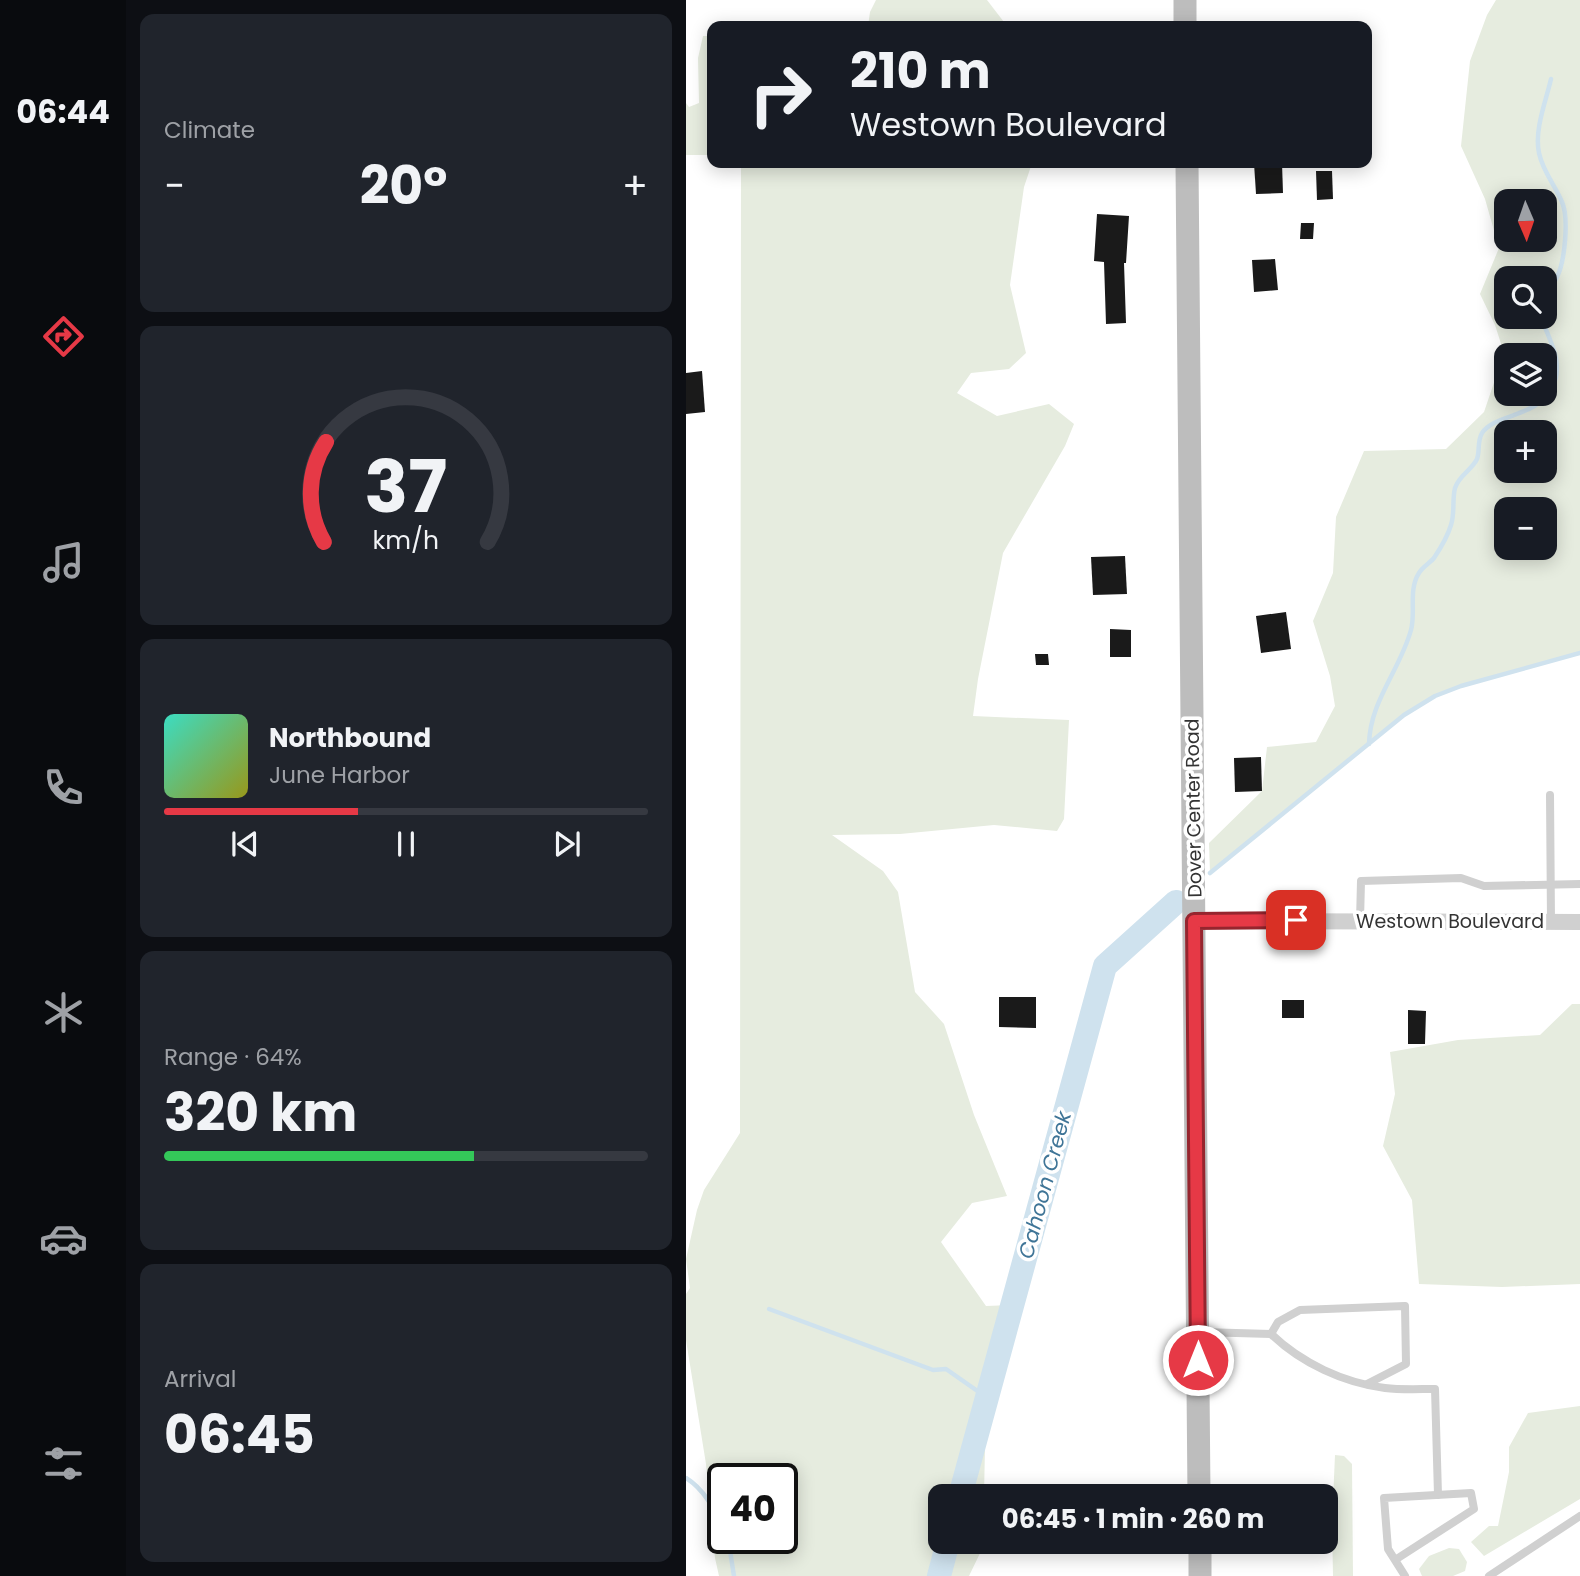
<!DOCTYPE html>
<meta charset="utf-8">
<style>
:root{--surface:#171b24;--page:#20242c;--text:#f1f3f6;--muted:#9ea1a6;--line:#363941;--accent:#e63946}
body{margin:0;font-family:Poppins,sans-serif;background:var(--page);color:var(--text);height:100vh;display:flex;flex-direction:column;font-size:26px;white-space:nowrap}
*{box-sizing:border-box;margin:0}
p{font-size:23px;color:var(--muted)}
.icon{flex:none;width:38px;height:38px;fill:none;stroke:currentColor;stroke-width:2;stroke-linecap:round;stroke-linejoin:round}
.map{position:relative;flex:1;overflow:hidden}
.panel{display:flex;flex-direction:column;gap:14px;padding:14px;background:#0d0f14;width:560px}
.panel>*{flex:none}
.banner{position:absolute;left:21px;top:21px;width:665px;height:147px;border-radius:14px;box-shadow:0 4px 18px #0003;background:#171b24;color:var(--text);overflow:hidden}
.needle{width:46px;rotate:178deg}
.buttons{position:absolute;left:808px;top:189px;display:grid;gap:14px}
.buttons a{display:grid;place-items:center;width:63px;height:63px;border-radius:14px;background:var(--surface);box-shadow:0 4px 18px #0003;font-size:35px}
.speed{position:absolute;left:21px;top:1463px;display:flex;gap:14px;font-size:35px;font-weight:700;text-align:center}
.speed>*{display:grid;place-content:center;width:91px;height:91px;border-radius:50%;background:var(--surface);box-shadow:0 4px 18px #0003;line-height:1}
.speed .limit{border:4px solid #111;border-radius:10px;background:#fff;color:#111}
.pin{position:absolute;display:grid;place-items:center;width:60px;height:60px;color:#fff;margin:-30px;border-radius:14px;box-shadow:0 4px 10px #0006}
.me{position:absolute;width:77px;margin:-38px;rotate:0deg;stroke-linejoin:round;filter:drop-shadow(0 0 5px #0008)}
.turn{display:flex;align-items:center;gap:24px;height:147px;padding:0 28px;font-size:32px}
.turn .icon{width:91px;height:91px;stroke-width:2.5}
.turn b{display:block;font-size:49px;line-height:60px}
.big{font-size:52px;font-weight:700;line-height:1.1}
.panel .widget{flex:1;display:flex;flex-direction:column;justify-content:center;gap:10px;min-width:0;padding:0 24px;border-radius:14px;background:var(--page)}
.panel .dial{align-items:center;gap:0}
.dial svg{height:182px;overflow:visible;fill:none;stroke:var(--line);stroke-width:7;stroke-linecap:round;text-anchor:middle}
.dial text{fill:var(--text);stroke:none}
.song{display:flex;align-items:center;gap:21px}
.cover{width:84px;height:84px;border-radius:10px;background:linear-gradient(135deg,hsl(170 70% 55%),hsl(60 70% 35%))}
.played{height:7px;border-radius:4px;background:linear-gradient(90deg,var(--accent) 40%,var(--line) 40%)}
.keys{display:flex;justify-content:space-around;direction:ltr}
.heat{display:flex;justify-content:space-between;align-items:center;font-size:38px;direction:ltr}
.charge{height:10px;border-radius:5px;background:linear-gradient(90deg,#34c759 64%,var(--line) 0)}
.trip{position:absolute;left:242px;top:1484px;width:410px;height:70px;border-radius:14px;background:var(--surface);box-shadow:0 4px 18px #0003;font-weight:700;line-height:70px;text-align:center}
main{display:flex;flex:1;min-height:0}
.menu{display:flex;flex-direction:column;width:126px;justify-content:space-around;align-items:center;background:#090b0e;color:var(--muted)}
.menu .icon{width:49px;height:49px}
.menu .on{color:var(--accent)}
.menu b{font-size:32px;color:var(--text)}
.map>svg:first-child{display:block}
</style>
<main>
<nav class="menu">
<b>06:44</b>
<svg class="icon on" aria-label="directions" viewBox="0 0 24 24"><path d="M12 3l9 9-9 9-9-9zM9 14v-3h6M13 9l2 2-2 2"/></svg>
<svg class="icon" aria-label="music" viewBox="0 0 24 24"><path d="M9 18V5l10-2v13"/><circle cx="6" cy="18" r="3"/><circle cx="16" cy="16" r="3"/></svg>
<svg class="icon" aria-label="phone" viewBox="0 0 24 24"><path d="M5 4h4l2 5-3 2q2 4 5 5l2-3 5 2v4C11 20 4 13 5 4z"/></svg>
<svg class="icon" aria-label="climate" viewBox="0 0 24 24"><path d="M12 3v18M4 7l16 10M4 17L20 7"/></svg>
<svg class="icon" aria-label="car" viewBox="0 0 24 24"><path d="M5 17H2v-5l4-1 3-4h7l3 4 3 1v5h-3M9 17h6M6 11h13"/><circle cx="7" cy="17" r="2"/><circle cx="17" cy="17" r="2"/></svg>
<svg class="icon" aria-label="filters" viewBox="0 0 24 24"><path d="M4 7h16M4 17h16"/><circle cx="9" cy="7" r="2"/><circle cx="15" cy="17" r="2"/></svg>
</nav>
<section class="panel">
<div class="widget"><p>Climate</p>
<div class="heat"><a>−</a><b class="big">20°</b><a>+</a></div>
</div>
<div class="widget dial"><svg viewBox="0 0 100 80">
<path d="M14 69A42 42 0 1 1 86 69"/>
<path d="M14 69A42 42 0 0 1 15 25" stroke="#e63946"/>
<text x="50" y="56" font-size="32" font-weight="700">37</text>
<text x="50" y="72" font-size="11">km/h</text>
</svg></div>
<div class="widget">
<div class="song"><i class="cover"></i><div><b>Northbound</b><p>June Harbor</p></div></div>
<div class="played"></div>
<div class="keys"><svg class="icon" aria-label="previous" viewBox="0 0 24 24"><path d="M18 5L8 12l10 7zM5 5v14"/></svg><svg class="icon" aria-label="pause" viewBox="0 0 24 24"><path d="M8 5v14M16 5v14"/></svg><svg class="icon" aria-label="next" viewBox="0 0 24 24"><path d="M6 5l10 7-10 7zM19 5v14"/></svg></div>
</div>
<div class="widget"><p>Range · 64%</p><b class="big">320 km</b><div class="charge"></div></div>
<div class="widget"><p>Arrival</p><b class="big">06:45</b></div>
</section>
<div class="map">
<svg width="894" height="1576" viewBox="0 0 894 1576">
<rect width="100%" height="100%" fill="#fff"/>
<g fill="#e6ecdf" fill-rule="evenodd">
<path d="M190 0H301L321 26H182L184 12Z"/>
<path d="M810 0H894V653L775 686 749 696 718 715 524 873 523 843 576 791 581 747 630 742 649 706 644 676 627 621 647 573 650 517 678 451 760 449 798 412 818 353 809 325 794 294 813 248 799 199 775 146 784 61 801 15ZM859 201V240H821V201ZM859 278V317H821V278ZM859 355V394H821V355ZM859 432V471H821V432ZM859 509V548H821V509Z"/>
<path d="M17 36H26V155H0V103L3 107 13 103 12 58Z"/>
<path d="M55 163H346L338 187 324 285 340 353 323 369 285 373 271 393 311 416 363 404 388 424 379 446 317 553 292 679 287 716 383 720 378 819 371 831 308 825 214 834 146 835 197 871 212 892 229 992 258 1024 288 1115 321 1196 286 1203 255 1242 300 1306 325 1305 300 1397 298 1496H254V1542H297V1547L283 1576H33L29 1558 20 1464 0 1340V1294L4 1288 0 1259 11 1210 18 1190 54 1133ZM37 1479H96V1538H37Z"/>
<path d="M886 1004H894V1284L816 1287 733 1284 726 1200 697 1146 709 1094 704 1052 772 1040 854 1035Z"/>
<path d="M894 1406V1499L798 1556 785 1542 803 1526H812L823 1472V1447L842 1413Z"/>
<path d="M649 1455 658 1456 666 1464 667 1576H647L646 1523Z"/>
<path d="M763 1548 773 1549 781 1562 779 1571 767 1576H736L733 1569 743 1556Z"/>
</g>
<g fill="none" stroke-linecap="round" stroke-linejoin="round">
<g stroke="#cfe2ee" stroke-width="4.5">
<path d="M859 295C863 289 868 283 871 277 879 261 883 218 876 202 869 185 857 172 853 153 848 130 860 101 865 79"/>
<path d="M683 744C684 701 714 670 725 630 730 612 722 590 733 573 736 567 744 563 748 558 754 549 762 535 765 525 769 513 766 500 769 488 773 475 786 470 791 459 794 450 791 442 796 433 810 413 850 418 866 388 879 363 863 340 855 317"/>
<path d="M524 873 718 715 749 696 775 686 894 653"/>
<path d="M83 1309 247 1370 260 1369 300 1397"/>
<path d="M0 1478C18 1489 28 1509 37 1527"/>
<path d="M42 1538 48 1576"/>
</g>
<g stroke="#cfe2ee" stroke-width="24">
<path d="M274 1496 419 966 490 902"/>
<path d="M253 1576 262 1542"/>
</g>
</g>
<g fill="#1a1a1a">
<path d="M568 163H596L597 193 570 194Z"/>
<path d="M630 171H646L647 199 631 200Z"/>
<path d="M411 214 443 216 440 263H438L440 323 420 324 418 262 408 261Z"/>
<path d="M615 223H628L627 239H614Z"/>
<path d="M589 259 592 290 568 292 566 260Z"/>
<path d="M16 371 19 412 0 414V373Z"/>
<path d="M439 556 441 594 407 595 405 557Z"/>
<path d="M600 612 605 649 575 653 570 616Z"/>
<path d="M424 629 445 630V657H424Z"/>
<path d="M349 654H362L363 665H350Z"/>
<path d="M575 757 576 791 549 792 548 758Z"/>
<path d="M313 997H350V1028L313 1027Z"/>
<rect x="596" y="1000" width="22" height="18"/>
<path d="M722 1010 740 1011 739 1044H722Z"/>
</g>
<g fill="none" stroke-linecap="round" stroke-linejoin="round">
<g stroke="#d0d0d0" stroke-width="8">
<path d="M864 795 865 922"/>
<path d="M674 921 675 881 775 878 798 886 894 884"/>
<path d="M515 1332 585 1334C615 1363 658 1383 699 1388 715 1390 733 1389 749 1389L752 1495"/>
<path d="M585 1334 592 1322 614 1310 719 1306 720 1364 681 1384"/>
<path d="M709 1560 788 1509 785 1493 698 1498 702 1549 719 1576"/>
<path d="M803 1576 894 1516"/>
</g>
<path stroke="#d0d0d0" stroke-width="16" d="M508 921 894 922"/>
<g stroke="#bdbdbd" stroke-width="23">
<path d="M499 0V26"/>
<path d="M501 163 513 1496"/>
<path d="M514 1542V1576"/>
</g>
</g>
<g fill="none" stroke-linecap="round" stroke-linejoin="round">
<defs>
<path id="route" d="M512 1360 508 921 610 920"/>
</defs>
<use href="#route" stroke="#96252e" stroke-width="18"/>
<use href="#route" stroke="#e63946" stroke-width="12"/>
</g>
<g text-anchor="middle" stroke-width="7" stroke-linejoin="round" paint-order="stroke">
<g font-size="19" fill="#333" stroke="#fff">
<text transform="translate(507 808) rotate(-91)" y="7">Dover Center Road</text>
<text x="764" y="928">Westown Boulevard</text>
</g>
<g font-size="21" font-style="italic" fill="#3f7597" stroke="#fff">
<text transform="translate(359 1185) rotate(-75)" y="7">Cahoon Creek</text>
</g>
</g>
</svg>
<div class="buttons">
<a><svg class="needle" viewBox="-14 -14 28 28"><path d="M0-13l5 13h-10z" fill="#e53935"/><path d="M0 13l5-13h-10z" fill="#9ea1a6"/></svg></a>
<a><svg class="icon" aria-label="search" viewBox="0 0 24 24"><circle cx="10" cy="10" r="6"/><path d="M15 15l6 6"/></svg></a>
<a><svg class="icon" aria-label="layers" viewBox="0 0 24 24"><path d="M12 4l9 5-9 5-9-5zM3 14l9 5 9-5"/></svg></a>
<a>+</a>
<a>−</a>
</div>
<div class="speed"><div class="limit">40</div></div>
<div class="pin" style="left:610px;top:920px;background:#d93025"><svg class="icon" aria-label="arrive" viewBox="0 0 24 24"><path d="M6 21V4h12l-3 4 3 4H6"/></svg></div>
<svg class="me" style="left:512px;top:1360px" viewBox="-20 -20 40 40"><circle r="17" fill="#e63946" stroke="#fff" stroke-width="3"/><path d="M0-11L8 9 0 5-8 9z" fill="#fff"/></svg>
<div class="trip">06:45 · 1 min · 260 m</div>
<div class="banner">
<div class="turn"><svg class="icon" aria-label="right" viewBox="0 0 24 24"><path d="M7 20v-9h11M14 6l5 5-5 5"/></svg><div><b>210 m</b>Westown Boulevard</div></div>
</div>
</div>
</main>
